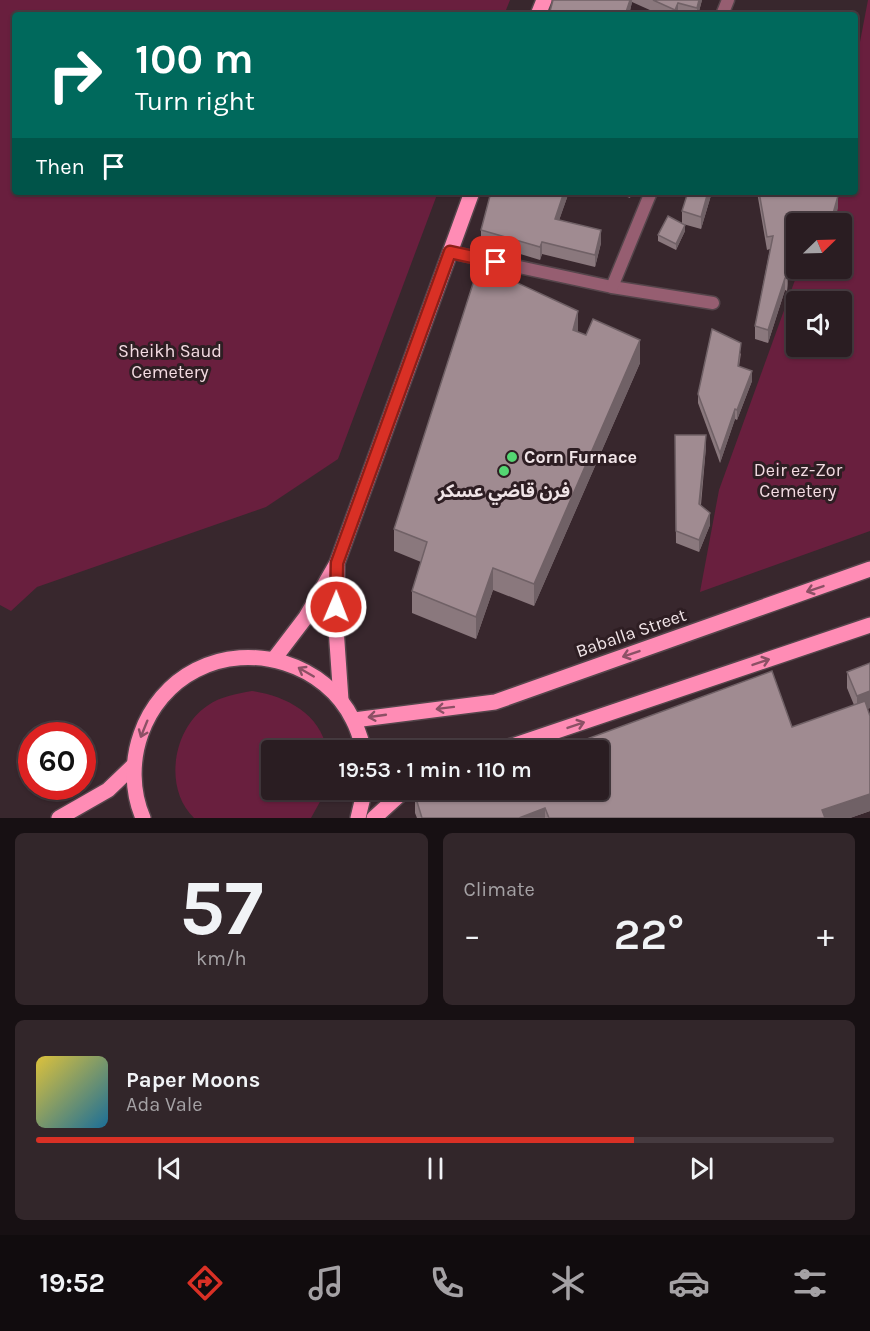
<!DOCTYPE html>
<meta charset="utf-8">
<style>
:root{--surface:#2a1d22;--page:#32262a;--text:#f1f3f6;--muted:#a5a2a5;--line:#463b40;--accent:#d93025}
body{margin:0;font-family:Karla,"Noto Sans Arabic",sans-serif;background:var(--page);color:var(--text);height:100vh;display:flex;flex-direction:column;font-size:22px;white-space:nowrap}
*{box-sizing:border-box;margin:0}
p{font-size:20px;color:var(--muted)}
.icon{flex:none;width:33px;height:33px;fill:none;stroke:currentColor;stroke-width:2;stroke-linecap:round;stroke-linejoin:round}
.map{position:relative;height:818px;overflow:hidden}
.side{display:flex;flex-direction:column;gap:15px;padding:15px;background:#171013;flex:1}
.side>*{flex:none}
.banner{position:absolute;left:12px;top:12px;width:846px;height:183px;border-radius:6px;box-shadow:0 2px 4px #0004,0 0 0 2px var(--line);background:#00695c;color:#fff;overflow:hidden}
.needle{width:39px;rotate:67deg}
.controls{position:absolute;left:786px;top:213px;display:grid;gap:12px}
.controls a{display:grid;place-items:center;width:66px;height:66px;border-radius:6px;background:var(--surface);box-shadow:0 2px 4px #0004,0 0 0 2px var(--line);font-size:30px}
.speed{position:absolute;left:18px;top:722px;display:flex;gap:12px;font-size:30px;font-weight:700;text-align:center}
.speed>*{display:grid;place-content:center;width:78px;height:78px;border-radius:50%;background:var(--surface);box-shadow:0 2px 4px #0004,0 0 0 2px var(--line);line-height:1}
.speed .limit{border:9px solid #d22;background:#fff;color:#111}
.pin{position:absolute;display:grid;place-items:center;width:51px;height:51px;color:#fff;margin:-26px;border-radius:12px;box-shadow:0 3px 9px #0006}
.me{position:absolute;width:66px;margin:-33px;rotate:1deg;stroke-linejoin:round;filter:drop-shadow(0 0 4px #0008)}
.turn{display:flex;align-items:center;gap:21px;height:126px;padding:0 24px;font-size:27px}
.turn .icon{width:78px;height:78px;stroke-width:2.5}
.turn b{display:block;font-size:42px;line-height:51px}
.then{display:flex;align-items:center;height:57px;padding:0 24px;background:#0003;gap:12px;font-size:22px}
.big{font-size:45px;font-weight:600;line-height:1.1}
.side .card{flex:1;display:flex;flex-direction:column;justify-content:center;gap:9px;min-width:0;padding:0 21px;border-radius:9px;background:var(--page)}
.side .dial{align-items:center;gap:0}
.dial b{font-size:78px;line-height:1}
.song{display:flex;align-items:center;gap:18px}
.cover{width:72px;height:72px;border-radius:9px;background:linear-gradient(135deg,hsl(50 70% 55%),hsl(200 70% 35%))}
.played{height:6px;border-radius:3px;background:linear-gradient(90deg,var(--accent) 75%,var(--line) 75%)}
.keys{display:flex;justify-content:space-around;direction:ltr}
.heat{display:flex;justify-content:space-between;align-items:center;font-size:33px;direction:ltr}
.side .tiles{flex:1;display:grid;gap:15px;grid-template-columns:1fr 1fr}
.card:last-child{grid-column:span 2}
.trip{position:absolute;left:261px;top:740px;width:348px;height:60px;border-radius:6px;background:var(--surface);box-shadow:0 2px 4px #0004,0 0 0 2px var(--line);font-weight:600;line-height:60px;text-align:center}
.tab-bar{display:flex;height:96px;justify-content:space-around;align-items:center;background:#110c0e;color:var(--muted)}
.tab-bar .icon{width:42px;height:42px}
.tab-bar .on{color:var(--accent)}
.tab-bar b{font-size:27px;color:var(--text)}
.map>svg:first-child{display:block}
</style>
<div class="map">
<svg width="870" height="818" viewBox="0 0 870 818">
<rect width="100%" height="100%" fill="#38272d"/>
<g fill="#691f3e" fill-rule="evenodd">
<path d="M0 0H510L504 15H15V192H438L338 459 266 507 37 587 11 611 0 605Z"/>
<path d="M868 0H870V531L700 592 719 490 799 269 842 268V224L815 223 825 192H855V68ZM796 302H842V346H796Z"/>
<path d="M252 691C285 696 320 713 327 750H272V789H327L311 818H194C163 788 173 729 207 706 221 696 236 694 252 691Z"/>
</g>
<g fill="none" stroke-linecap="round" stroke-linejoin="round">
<defs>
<g id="minor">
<path d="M722 15 728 0"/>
<path d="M450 252 612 287 713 303"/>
<path d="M612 287 651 192"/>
</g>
<g id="primary">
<path d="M538 15 544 0"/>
<path d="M337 566 336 628 341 700"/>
<path d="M274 659 306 617 337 563 472 192"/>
<path d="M354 720 495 702 870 569"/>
<path d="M500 750 870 625"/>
<path d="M59 818 108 790 133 766"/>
<path d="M143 818C120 764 143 697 196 670 251 641 326 664 353 720 358 729 361 740 364 750"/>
<path d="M358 818 365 789"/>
<path d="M374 818 406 789"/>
</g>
</defs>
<use href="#minor" stroke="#55454b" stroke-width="15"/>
<use href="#primary" stroke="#55454b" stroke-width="18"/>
<use href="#minor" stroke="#965e71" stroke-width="12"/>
<use href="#primary" stroke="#ff8cb5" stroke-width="15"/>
</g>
<g fill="#8a787d">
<path d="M553 0H702L698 15H661L632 2 629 15H549Z"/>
<path d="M491 192H569L559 220 601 243 595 267 542 254 540 260 481 242V230Z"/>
<path d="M614 192H632L630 198Z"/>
<path d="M712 192 701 229 683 224 685 231 676 250 658 241V235L682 224V211Z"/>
<path d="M757 192H827L838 208 796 224V252L791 250 787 291 785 290 768 343 755 339V326L770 249 767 250Z"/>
<path d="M578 332 640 363 534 606 493 590 476 639 412 613V591L421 562 394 551V529Z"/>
<path d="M741 353 739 367 752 381 737 420 735 419 720 463 698 403V394Z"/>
<path d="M675 435 706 447 701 505 710 525 699 552 676 543Z"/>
<path d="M870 663V708L867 709 870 716V811L850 818H417L415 813V795L442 792 792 727 854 705 847 688V672Z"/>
</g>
<g fill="#706166">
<path d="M630 0H632V2L629 15H625Z"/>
<path d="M699 0H702L698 15H697V8Z"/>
<path d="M678 3V15H675V10Z"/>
<path d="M564 192H569L555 232V219Z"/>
<path d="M708 192H712L701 229V217Z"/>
<path d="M838 196V208L834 224H830Z"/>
<path d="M685 225V231L676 250V244Z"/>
<path d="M601 230V243L595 267V255Z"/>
<path d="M791 237V250L787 291V278Z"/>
<path d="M542 242V254L540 260V247Z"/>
<path d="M785 278V290L768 343V330Z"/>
<path d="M578 311V334L573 330Z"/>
<path d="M640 340V363L534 606V584Z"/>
<path d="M752 371V381L737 420V410Z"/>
<path d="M735 409V419L720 463V453Z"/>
<path d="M706 435V447L699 516V504Z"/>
<path d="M710 513V525L699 552V540Z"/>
<path d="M493 568V590L476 639V617Z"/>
<path d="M870 691V708L857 713V696Z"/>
<path d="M870 794V811L850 818H822V810Z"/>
<path d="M545 808V818H519Z"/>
</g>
<g fill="#a08b91" stroke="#706166" stroke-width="1.5">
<path d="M553 0H630L625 15H549Z"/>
<path d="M653 0H699L697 8 678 3 675 10Z"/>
<path d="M491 192H564L555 219 601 230 595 255 542 242 540 247 481 230Z"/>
<path d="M688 192H708L701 217 682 211Z"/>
<path d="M759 192H827L838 196 830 224H796V240L791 237 787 278H785L768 330 755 326 773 236 767 237Z"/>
<path d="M668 216 685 225 676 244 658 235Z"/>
<path d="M479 265 578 311 573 330 586 335 593 319 640 340 534 584 493 568 476 617 412 591 427 542 394 529Z"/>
<path d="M712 329 741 343 738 366 752 371 737 410 735 409 720 453 698 394Z"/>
<path d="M675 435H706L699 504 710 513 699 540 676 531Z"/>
<path d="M870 663V691L857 696 847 672Z"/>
<path d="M772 671 792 727 865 701 870 716V794L822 810 825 818H549L545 808 519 818H422L415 795 434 789H441L442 792 451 789H598V750H557Z"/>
</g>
<defs><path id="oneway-shaft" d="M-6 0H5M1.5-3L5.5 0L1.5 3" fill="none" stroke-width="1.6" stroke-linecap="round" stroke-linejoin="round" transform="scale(1.5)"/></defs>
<g stroke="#8c5065">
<use href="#oneway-shaft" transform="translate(815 589) rotate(161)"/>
<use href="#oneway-shaft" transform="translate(631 654) rotate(161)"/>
<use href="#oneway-shaft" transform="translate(761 662) rotate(-19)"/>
<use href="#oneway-shaft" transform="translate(306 672) rotate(-150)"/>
<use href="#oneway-shaft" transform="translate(445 708) rotate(173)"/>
<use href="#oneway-shaft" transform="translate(377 716) rotate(172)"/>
<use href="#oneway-shaft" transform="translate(576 725) rotate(-19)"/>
<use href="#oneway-shaft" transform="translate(144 729) rotate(112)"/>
</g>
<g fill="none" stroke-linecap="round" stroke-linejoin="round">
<defs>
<path id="route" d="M336 607 337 563 450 252 496 262"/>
</defs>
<use href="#route" stroke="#8d1f18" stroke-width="15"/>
<use href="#route" stroke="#d93025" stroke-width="10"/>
</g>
<g fill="#54d672" stroke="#2e1e23" stroke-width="2">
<circle cx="512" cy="457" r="6"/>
<circle cx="504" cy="471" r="6"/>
</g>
<g text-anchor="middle" stroke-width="6" stroke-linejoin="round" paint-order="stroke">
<g font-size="18" fill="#f3dbe2" stroke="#2e1e23">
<text x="170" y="357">Sheikh Saud<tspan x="170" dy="21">Cemetery</tspan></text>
<text x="798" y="476">Deir ez-Zor<tspan x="798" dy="21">Cemetery</tspan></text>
</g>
<g font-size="18" font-weight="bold" fill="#f0e4e7" stroke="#2e1e23" text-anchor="start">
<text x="524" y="463">Corn Furnace</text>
<text x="504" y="497" text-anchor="middle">فرن قاضي عسكر</text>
</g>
<g font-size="18" fill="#f0e4e7" stroke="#2e1e23">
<text transform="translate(631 633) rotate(-19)" y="6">Baballa Street</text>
</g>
</g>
</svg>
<div class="controls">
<a><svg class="needle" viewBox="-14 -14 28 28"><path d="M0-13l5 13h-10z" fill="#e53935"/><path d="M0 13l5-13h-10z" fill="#a5a2a5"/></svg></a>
<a><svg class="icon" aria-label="sound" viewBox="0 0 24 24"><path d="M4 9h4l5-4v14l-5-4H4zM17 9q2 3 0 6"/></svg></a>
</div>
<div class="speed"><div class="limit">60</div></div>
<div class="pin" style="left:496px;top:262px;background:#d93025"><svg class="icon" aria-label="arrive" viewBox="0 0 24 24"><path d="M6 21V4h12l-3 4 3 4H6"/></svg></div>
<svg class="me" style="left:336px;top:607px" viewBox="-20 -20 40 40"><circle r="17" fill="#d93025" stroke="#fff" stroke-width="3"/><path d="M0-11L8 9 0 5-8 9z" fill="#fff"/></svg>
<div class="trip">19:53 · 1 min · 110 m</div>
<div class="banner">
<div class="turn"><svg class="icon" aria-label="right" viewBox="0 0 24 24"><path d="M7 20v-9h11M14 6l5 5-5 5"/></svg><div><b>100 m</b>Turn right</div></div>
<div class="then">Then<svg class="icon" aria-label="arrive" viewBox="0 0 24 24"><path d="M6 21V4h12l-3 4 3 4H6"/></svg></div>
</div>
</div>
<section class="side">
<div class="tiles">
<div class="card dial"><b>57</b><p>km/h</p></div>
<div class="card"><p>Climate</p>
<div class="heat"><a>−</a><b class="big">22°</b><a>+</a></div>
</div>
<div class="card">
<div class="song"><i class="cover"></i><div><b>Paper Moons</b><p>Ada Vale</p></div></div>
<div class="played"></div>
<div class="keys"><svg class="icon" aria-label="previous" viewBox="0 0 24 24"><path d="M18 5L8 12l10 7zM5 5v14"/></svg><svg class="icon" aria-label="pause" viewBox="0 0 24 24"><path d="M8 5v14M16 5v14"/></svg><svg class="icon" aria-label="next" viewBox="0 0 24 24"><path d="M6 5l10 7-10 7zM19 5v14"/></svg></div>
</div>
</div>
</section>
<nav class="tab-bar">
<b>19:52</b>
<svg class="icon on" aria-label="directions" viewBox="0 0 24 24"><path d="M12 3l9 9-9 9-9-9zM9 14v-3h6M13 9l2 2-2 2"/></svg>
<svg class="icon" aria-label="music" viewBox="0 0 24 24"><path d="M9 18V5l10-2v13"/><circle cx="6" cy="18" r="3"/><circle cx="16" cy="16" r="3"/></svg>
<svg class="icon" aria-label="phone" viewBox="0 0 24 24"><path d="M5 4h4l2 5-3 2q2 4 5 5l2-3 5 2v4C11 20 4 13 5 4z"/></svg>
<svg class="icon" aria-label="climate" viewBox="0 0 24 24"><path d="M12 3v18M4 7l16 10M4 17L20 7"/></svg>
<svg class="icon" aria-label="car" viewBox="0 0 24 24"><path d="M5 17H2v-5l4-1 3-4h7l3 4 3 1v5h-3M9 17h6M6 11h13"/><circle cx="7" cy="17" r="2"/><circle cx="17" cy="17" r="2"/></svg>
<svg class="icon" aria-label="filters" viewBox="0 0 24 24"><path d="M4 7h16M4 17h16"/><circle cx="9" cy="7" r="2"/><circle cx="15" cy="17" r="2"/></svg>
</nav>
